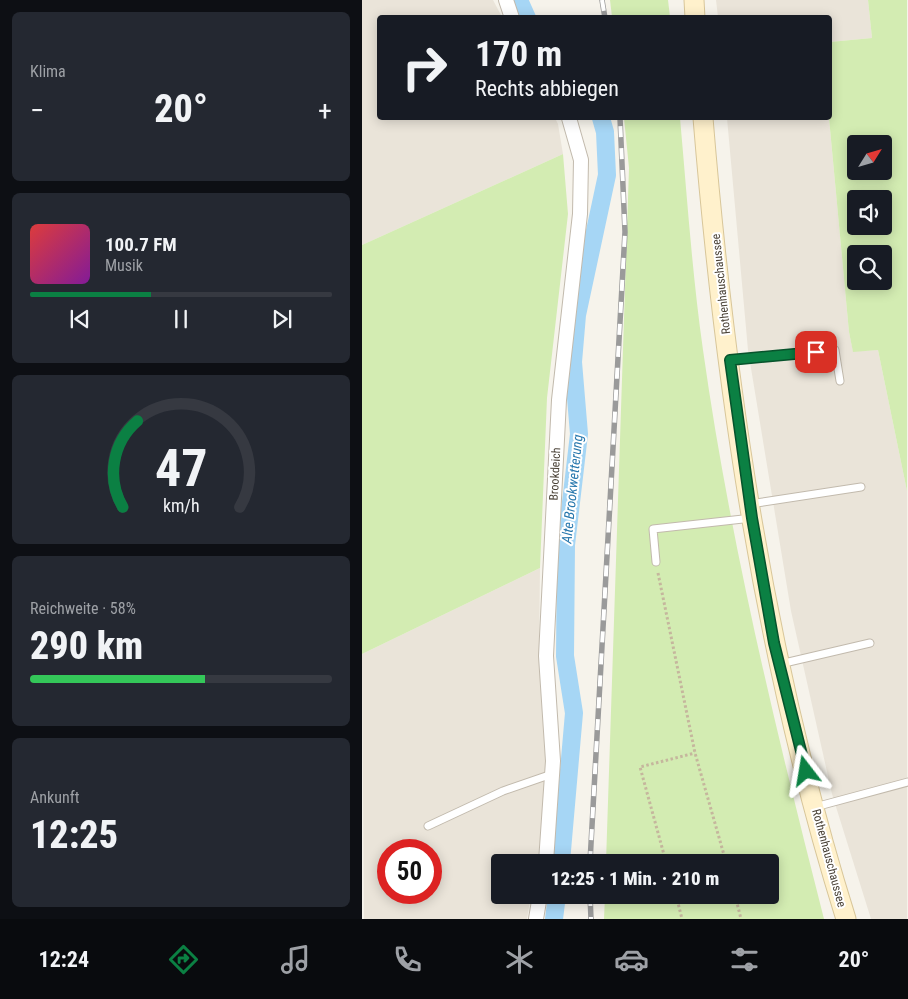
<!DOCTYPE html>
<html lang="de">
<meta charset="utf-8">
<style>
:root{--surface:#171b24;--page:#242831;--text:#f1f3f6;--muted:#9ea1a6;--line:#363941;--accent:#0b8043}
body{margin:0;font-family:"Roboto Condensed",sans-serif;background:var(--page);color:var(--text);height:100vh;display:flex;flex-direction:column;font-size:19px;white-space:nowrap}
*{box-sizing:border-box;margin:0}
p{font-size:16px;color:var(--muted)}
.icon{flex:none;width:28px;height:28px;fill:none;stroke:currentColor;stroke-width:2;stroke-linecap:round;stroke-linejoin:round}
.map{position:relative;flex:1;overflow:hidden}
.side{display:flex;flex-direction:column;gap:12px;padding:12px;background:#0d0f14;width:362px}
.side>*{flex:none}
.hud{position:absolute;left:15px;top:15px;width:455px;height:105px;border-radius:5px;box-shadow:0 2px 12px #0003;background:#171b24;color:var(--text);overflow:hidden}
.needle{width:32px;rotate:53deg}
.tools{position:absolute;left:485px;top:135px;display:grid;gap:10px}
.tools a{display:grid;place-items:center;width:45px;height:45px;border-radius:5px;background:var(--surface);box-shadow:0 2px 12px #0003;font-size:25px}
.speed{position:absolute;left:15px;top:839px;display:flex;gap:10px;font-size:25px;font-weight:700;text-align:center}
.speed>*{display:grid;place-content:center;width:65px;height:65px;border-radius:50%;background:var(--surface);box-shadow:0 2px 12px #0003;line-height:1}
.speed .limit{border:8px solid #d22;background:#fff;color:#111}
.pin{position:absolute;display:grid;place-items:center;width:42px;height:42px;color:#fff;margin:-21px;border-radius:10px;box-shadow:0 2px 8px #0006}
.me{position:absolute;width:55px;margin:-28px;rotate:346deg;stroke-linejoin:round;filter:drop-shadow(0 0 4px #0008)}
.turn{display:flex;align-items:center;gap:18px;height:105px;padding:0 15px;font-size:22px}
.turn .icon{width:65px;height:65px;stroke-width:2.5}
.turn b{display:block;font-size:35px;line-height:42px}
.big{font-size:38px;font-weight:800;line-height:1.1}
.side .widget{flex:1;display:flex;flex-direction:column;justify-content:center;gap:8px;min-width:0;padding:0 18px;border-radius:8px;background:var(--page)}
.side .dial{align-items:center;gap:0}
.dial svg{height:130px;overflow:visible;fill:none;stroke:var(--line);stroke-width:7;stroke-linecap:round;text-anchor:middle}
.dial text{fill:var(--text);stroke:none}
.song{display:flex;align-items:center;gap:15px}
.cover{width:60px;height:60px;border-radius:8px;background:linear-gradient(135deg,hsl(0 70% 55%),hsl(290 70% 35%))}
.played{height:5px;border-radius:2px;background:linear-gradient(90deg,var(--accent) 40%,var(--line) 40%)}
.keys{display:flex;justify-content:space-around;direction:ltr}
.heat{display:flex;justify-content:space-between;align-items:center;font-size:28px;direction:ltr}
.charge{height:8px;border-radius:4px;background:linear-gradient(90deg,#34c759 58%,var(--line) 0)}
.trip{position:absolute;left:129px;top:854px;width:288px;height:50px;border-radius:5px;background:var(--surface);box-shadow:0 2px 12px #0003;font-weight:800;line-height:50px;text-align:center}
.menu{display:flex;height:80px;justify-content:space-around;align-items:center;background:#090b0e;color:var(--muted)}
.menu .icon{width:35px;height:35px}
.menu .active{color:var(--accent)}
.menu b{font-size:22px;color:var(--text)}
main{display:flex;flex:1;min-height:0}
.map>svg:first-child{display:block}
</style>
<main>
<section class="side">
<div class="widget"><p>Klima</p>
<div class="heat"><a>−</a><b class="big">20°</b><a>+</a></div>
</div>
<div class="widget">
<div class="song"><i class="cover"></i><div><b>100.7 FM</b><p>Musik</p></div></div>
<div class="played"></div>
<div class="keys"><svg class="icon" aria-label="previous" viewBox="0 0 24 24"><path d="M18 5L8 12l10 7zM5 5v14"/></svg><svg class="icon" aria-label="pause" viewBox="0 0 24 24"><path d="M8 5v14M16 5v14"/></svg><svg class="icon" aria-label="next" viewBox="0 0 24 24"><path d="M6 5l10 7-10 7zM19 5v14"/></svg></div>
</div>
<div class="widget dial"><svg viewBox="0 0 100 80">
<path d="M14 69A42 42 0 1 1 86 69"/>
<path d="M14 69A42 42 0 0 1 23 16" stroke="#0b8043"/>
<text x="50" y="56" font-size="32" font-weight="700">47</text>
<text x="50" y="72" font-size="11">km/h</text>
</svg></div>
<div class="widget"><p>Reichweite · 58%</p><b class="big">290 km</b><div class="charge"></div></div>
<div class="widget"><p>Ankunft</p><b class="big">12:25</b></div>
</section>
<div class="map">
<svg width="546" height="919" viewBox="0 0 546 919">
<rect width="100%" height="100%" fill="#f6f3eb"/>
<g fill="#eae4d9" fill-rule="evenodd">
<path d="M0 0H131L140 17 18 18V118H193L196 124 201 154 0 245Z"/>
<path d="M354 0H506L510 38 468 42V18L356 17Z"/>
<path d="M365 118H467L487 332 491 351 516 350 545 491V919H509L470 794 429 611 386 350Z"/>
<path d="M178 568 177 653 184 762 177 855 175 862H138V895H169L165 919H2L0 654ZM26 850H69V892H26Z"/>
</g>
<g fill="#d3ecb2" fill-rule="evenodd">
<path d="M248 0H306L308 17H250Z"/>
<path d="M506 0H545V491L516 350 491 352 487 332 467 118 468 42 510 38ZM494 144H521V171H494ZM494 199H521V226H494ZM494 254H521V281H494Z"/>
<path d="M262 118H318C325 195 330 273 341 350 368 542 414 731 462 919H242L243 895H408V862H244L267 168Z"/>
<path d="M201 154 206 214 185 398 178 568 0 654V245Z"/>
</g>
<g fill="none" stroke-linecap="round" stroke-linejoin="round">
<g stroke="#a6d6f5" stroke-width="18">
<path d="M157 0 165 18"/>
<path d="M199 862 212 713 203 656 204 545 217 434 211 362 215 315 245 175 243 132 239 118"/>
<path d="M192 919 195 895"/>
</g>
<defs>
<g id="lane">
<path d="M368 360 473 350 478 381"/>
<path d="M388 504 499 487"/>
<path d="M294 562 291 529 390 518"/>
<path d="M418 664 508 643"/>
<path d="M453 807 546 782"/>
<path d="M66 826 141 791 190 774"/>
</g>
<g id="street">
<path d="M144 0 150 18"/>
<path d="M184 862 191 761 184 656 197 400 218 214 219 160 207 118"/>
<path d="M174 919 178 895"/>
</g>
<g id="secondary">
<path d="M332 0 333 18"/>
<path d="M341 118C363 387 403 661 484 919"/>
</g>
</defs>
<use href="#lane" stroke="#c2baad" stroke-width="9"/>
<use href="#street" stroke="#c2baad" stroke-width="16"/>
<use href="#secondary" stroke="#d8c699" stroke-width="21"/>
<g stroke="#c5b69d" stroke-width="3" stroke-dasharray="2.5 2.5" stroke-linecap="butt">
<path d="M296 573 333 753 364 862"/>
<path d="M304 862 278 767 333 753"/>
<path d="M314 895 320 919"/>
<path d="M373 895 379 919"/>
</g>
<use href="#lane" stroke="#fff" stroke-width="7"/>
<use href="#street" stroke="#fff" stroke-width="14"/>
<use href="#secondary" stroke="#fff1cc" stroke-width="19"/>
<defs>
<g id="rail">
<path d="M240 0 243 18"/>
<path d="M228 862 263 232 258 118"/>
<path d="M228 895 229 919"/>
</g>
</defs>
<use href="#rail" stroke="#9a9a9a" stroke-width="5.5"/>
<use href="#rail" stroke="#fff" stroke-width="4" stroke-dasharray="11" stroke-linecap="butt"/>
</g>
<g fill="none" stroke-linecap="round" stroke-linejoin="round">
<defs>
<path id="route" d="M444 771 412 643 390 518 368 360 454 352"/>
</defs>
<use href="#route" stroke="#07532c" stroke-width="12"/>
<use href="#route" stroke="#0b8043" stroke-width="9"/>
</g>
<g text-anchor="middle" stroke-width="4" stroke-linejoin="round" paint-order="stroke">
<g font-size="12" fill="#4b4338" stroke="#fff">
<text transform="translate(359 284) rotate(-96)" y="4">Rothenhauschaussee</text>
<text transform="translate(193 474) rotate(-87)" y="4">Brookdeich</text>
<text transform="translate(467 858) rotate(75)" y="4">Rothenhauschaussee</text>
</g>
<g font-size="14" font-style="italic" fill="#2878ad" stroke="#fff">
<text transform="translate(210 489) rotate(-84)" y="5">Alte Brookwetterung</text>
</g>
</g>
</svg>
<div class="tools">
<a><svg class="needle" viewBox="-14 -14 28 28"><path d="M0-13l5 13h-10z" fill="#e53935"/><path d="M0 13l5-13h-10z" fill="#9ea1a6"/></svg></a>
<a><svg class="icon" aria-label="sound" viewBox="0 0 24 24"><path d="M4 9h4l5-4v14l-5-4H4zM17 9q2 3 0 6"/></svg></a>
<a><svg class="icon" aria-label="search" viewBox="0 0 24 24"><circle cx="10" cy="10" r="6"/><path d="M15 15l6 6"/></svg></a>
</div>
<div class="speed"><div class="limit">50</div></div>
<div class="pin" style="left:454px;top:352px;background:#d93025"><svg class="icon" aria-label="arrive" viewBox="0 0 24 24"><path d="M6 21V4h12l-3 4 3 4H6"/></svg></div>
<svg class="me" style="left:444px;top:771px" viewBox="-20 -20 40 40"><path d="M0-17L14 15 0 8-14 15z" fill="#0b8043" stroke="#fff" stroke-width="4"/></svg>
<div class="trip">12:25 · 1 Min. · 210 m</div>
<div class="hud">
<div class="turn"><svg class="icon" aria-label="right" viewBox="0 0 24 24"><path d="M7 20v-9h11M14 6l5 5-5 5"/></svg><div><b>170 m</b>Rechts abbiegen</div></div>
</div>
</div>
</main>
<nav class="menu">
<b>12:24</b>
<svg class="icon active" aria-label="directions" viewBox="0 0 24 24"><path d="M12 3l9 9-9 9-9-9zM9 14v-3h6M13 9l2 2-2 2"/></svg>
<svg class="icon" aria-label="music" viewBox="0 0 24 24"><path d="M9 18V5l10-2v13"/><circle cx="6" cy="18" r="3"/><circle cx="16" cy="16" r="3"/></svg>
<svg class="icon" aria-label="phone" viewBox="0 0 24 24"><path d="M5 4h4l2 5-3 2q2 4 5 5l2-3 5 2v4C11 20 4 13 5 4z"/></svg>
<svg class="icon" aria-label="climate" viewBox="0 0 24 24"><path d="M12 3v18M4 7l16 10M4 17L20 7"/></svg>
<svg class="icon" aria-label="car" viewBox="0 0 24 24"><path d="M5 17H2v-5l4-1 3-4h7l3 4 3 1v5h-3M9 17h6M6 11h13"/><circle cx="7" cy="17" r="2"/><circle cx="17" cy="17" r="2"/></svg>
<svg class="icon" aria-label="filters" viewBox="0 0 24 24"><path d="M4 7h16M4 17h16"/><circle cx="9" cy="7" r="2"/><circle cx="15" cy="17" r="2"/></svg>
<b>20°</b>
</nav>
